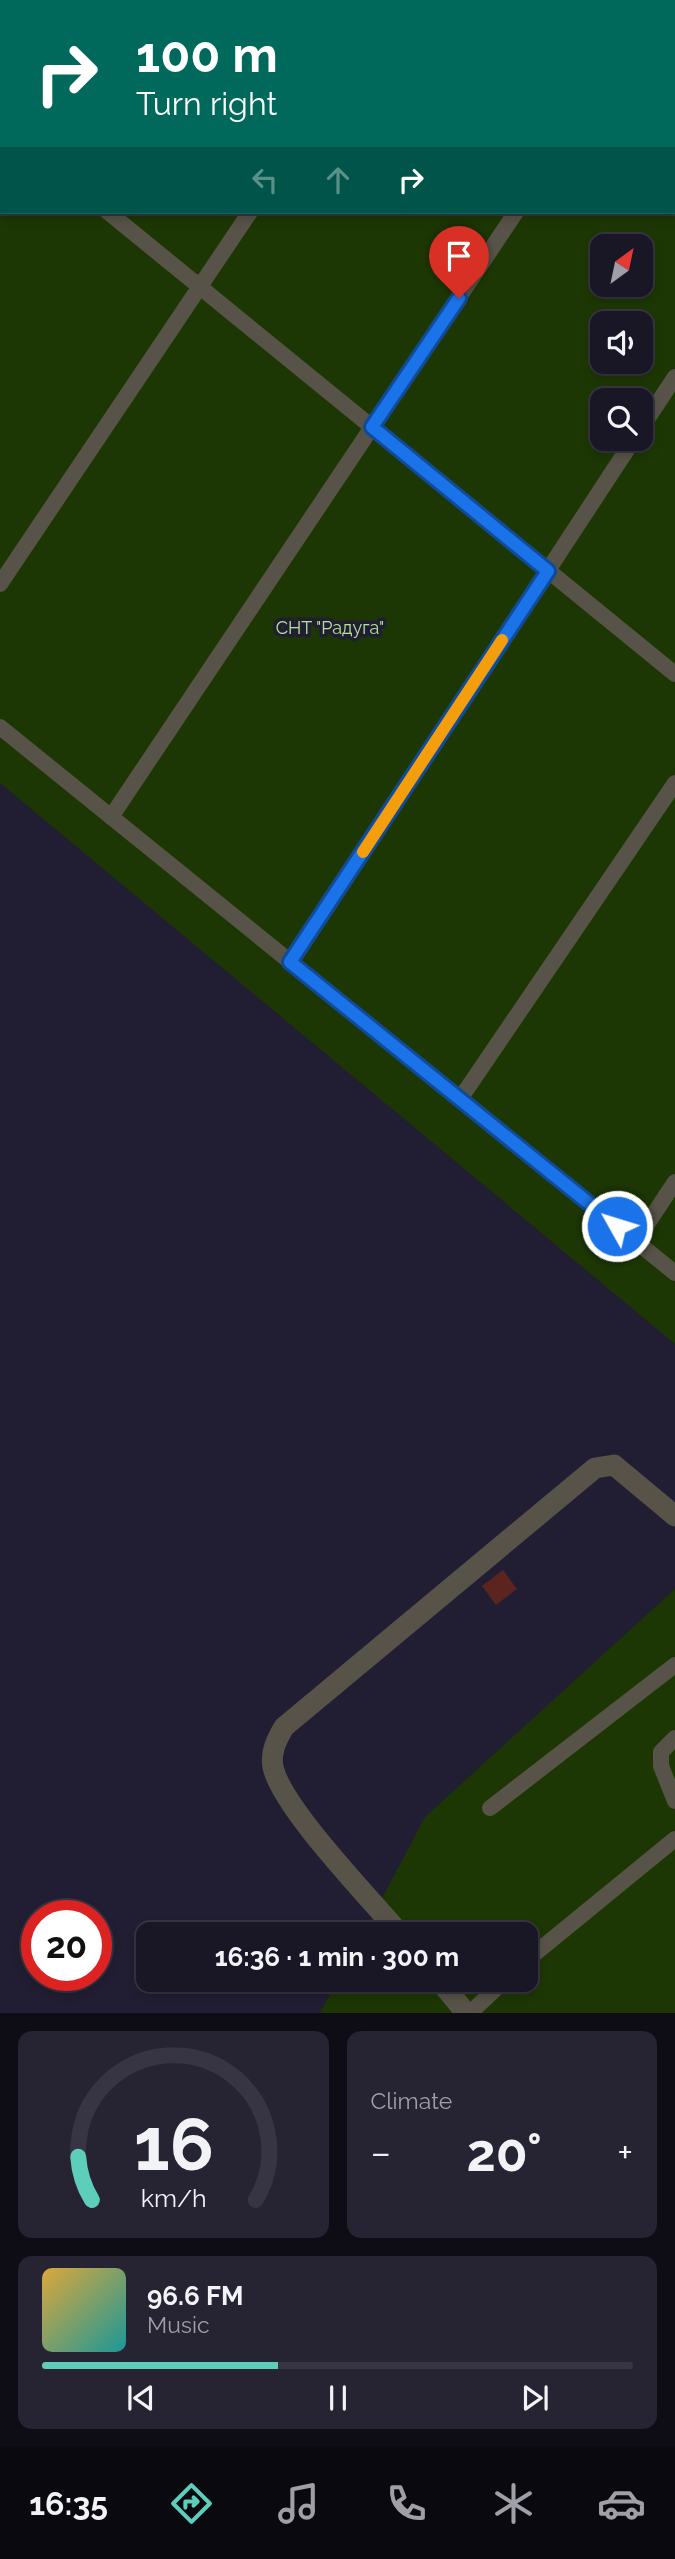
<!DOCTYPE html>
<meta charset="utf-8">
<style>
:root{--surface:#191626;--page:#262332;--text:#f1f3f6;--muted:#9f9fa7;--line:#373543;--accent:#5dceb9}
body{margin:0;font-family:Raleway,sans-serif;background:var(--page);color:var(--text);height:100vh;display:flex;flex-direction:column;font-size:26px;white-space:nowrap}
*{box-sizing:border-box;margin:0}
p{font-size:23px;color:var(--muted)}
.icon{flex:none;width:38px;height:38px;fill:none;stroke:currentColor;stroke-width:2;stroke-linecap:round;stroke-linejoin:round}
.map{position:relative;height:2013px;overflow:hidden}
.sheet{display:flex;flex-direction:column;gap:18px;padding:18px;background:#0e0c15;flex:1}
.sheet>*{flex:none}
.banner{position:absolute;left:0px;top:0px;width:676px;height:214px;box-shadow:0 4px 10px #0003,0 0 0 2px var(--line);background:#00695c;color:#fff;overflow:hidden}
.needle{width:46px;rotate:33deg}
.controls{position:absolute;left:590px;top:234px;display:grid;gap:14px}
.controls a{display:grid;place-items:center;width:63px;height:63px;border-radius:14px;background:var(--surface);box-shadow:0 4px 10px #0003,0 0 0 2px var(--line);font-size:35px}
.speed{position:absolute;left:21px;top:1900px;display:flex;gap:14px;font-size:35px;font-weight:700;text-align:center}
.speed>*{display:grid;place-content:center;width:91px;height:91px;border-radius:50%;background:var(--surface);box-shadow:0 4px 10px #0003,0 0 0 2px var(--line);line-height:1}
.speed .limit{border:10px solid #d22;background:#fff;color:#111}
.pin{position:absolute;display:grid;place-items:center;width:60px;height:60px;color:#fff;margin:-72px -30px;border-radius:50% 50% 50% 0;rotate:-45deg;box-shadow:0 0 7px #0007}
.pin .icon{rotate:45deg}
.me{position:absolute;width:77px;margin:-38px;rotate:309deg;stroke-linejoin:round;filter:drop-shadow(0 0 5px #0008)}
.turn{display:flex;align-items:center;gap:24px;height:147px;padding:0 21px;font-size:32px}
.turn .icon{width:91px;height:91px;stroke-width:2.5}
.turn b{display:block;font-size:49px;line-height:60px}
.lanes{display:flex;align-items:center;height:66px;padding:0 21px;background:#0003;justify-content:center;gap:35px;direction:ltr}
.lanes .off{opacity:.35}
.big{font-size:52px;font-weight:700;line-height:1.1}
.sheet .card{flex:1;display:flex;flex-direction:column;justify-content:center;gap:10px;min-width:0;padding:0 24px;border-radius:14px;background:var(--page)}
.sheet .dial{align-items:center;gap:0}
.dial svg{height:182px;overflow:visible;fill:none;stroke:var(--line);stroke-width:7;stroke-linecap:round;text-anchor:middle}
.dial text{fill:var(--text);stroke:none}
.song{display:flex;align-items:center;gap:21px}
.cover{width:84px;height:84px;border-radius:10px;background:linear-gradient(135deg,hsl(40 70% 55%),hsl(180 70% 35%))}
.played{height:7px;border-radius:4px;background:linear-gradient(90deg,var(--accent) 40%,var(--line) 40%)}
.keys{display:flex;justify-content:space-around;direction:ltr}
.heat{display:flex;justify-content:space-between;align-items:center;font-size:38px;direction:ltr}
.sheet .tiles{flex:1;display:grid;gap:18px;grid-template-columns:1fr 1fr}
.card:last-child{grid-column:span 2}
.trip{position:absolute;left:136px;top:1922px;width:402px;height:70px;border-radius:14px;background:var(--surface);box-shadow:0 4px 10px #0003,0 0 0 2px var(--line);font-weight:700;line-height:70px;text-align:center}
.dock{display:flex;height:112px;justify-content:space-around;align-items:center;background:#0a090f;color:var(--muted)}
.dock .icon{width:49px;height:49px}
.dock .active{color:var(--accent)}
.dock b{font-size:32px;color:var(--text)}
.map>svg:first-child{display:block}
</style>
<div class="map">
<svg width="675" height="2013" viewBox="0 0 675 2013">
<rect width="100%" height="100%" fill="#211e33"/>
<g fill="#1d3704" fill-rule="evenodd">
<path d="M0 0H675V1344L0 783ZM2 2H674V212H2ZM602 247H640V285H602ZM602 324H640V362H602ZM602 401H640V439H602Z"/>
<path d="M675 1589V2013H320L338 1979H527V1934H363L425 1817Z"/>
</g>
<path fill="#5c241f" d="M503 1570 517 1589 496 1605 482 1586Z"/>
<g fill="none" stroke-linecap="round" stroke-linejoin="round">
<g stroke="#575348" stroke-width="16">
<path d="M561 0 563 2"/>
<path d="M644 0 646 2"/>
<path d="M117 2 118 0"/>
<path d="M391 2 392 0"/>
<path d="M674 24 675 25"/>
<path d="M674 93 675 94"/>
<path d="M0 124 2 125"/>
<path d="M0 180 2 177"/>
<path d="M108 212 675 674"/>
<path d="M640 430 675 377"/>
<path d="M0 584 250 212"/>
<path d="M0 727 675 1273"/>
<path d="M111 817 516 212"/>
<path d="M291 962 634 439"/>
<path d="M460 1099 675 783"/>
<path d="M636 1241 675 1182"/>
<path d="M675 1738 661 1752V1766L675 1801"/>
<path d="M490 1808 675 1665"/>
<path d="M527 1960 675 1839"/>
<path d="M470 2013 506 1979"/>
</g>
<g stroke="#575348" stroke-width="21">
<path d="M400 1934C369 1897 282 1808 273 1767 270 1752 277 1739 284 1727L595 1468 614 1465 675 1516"/>
<path d="M438 1979 466 2013"/>
</g>
</g>
<g fill="none" stroke-linecap="round" stroke-linejoin="round">
<defs>
<path id="route" d="M459 298 372 427 548 571 290 962 617 1226"/>
</defs>
<use href="#route" stroke="#114b97" stroke-width="18"/>
<use href="#route" stroke="#1a73e8" stroke-width="12"/>
<path stroke="#f59e0b" stroke-width="12" d="M363 852 502 640"/>
</g>
<g text-anchor="middle" stroke-width="7" stroke-linejoin="round" paint-order="stroke">
<g font-size="18" fill="#b3e295" stroke="#211e33">
<text x="330" y="634">СНТ "Радуга"</text>
</g>
</g>
</svg>
<div class="controls">
<a><svg class="needle" viewBox="-14 -14 28 28"><path d="M0-13l5 13h-10z" fill="#e53935"/><path d="M0 13l5-13h-10z" fill="#9f9fa7"/></svg></a>
<a><svg class="icon" aria-label="sound" viewBox="0 0 24 24"><path d="M4 9h4l5-4v14l-5-4H4zM17 9q2 3 0 6"/></svg></a>
<a><svg class="icon" aria-label="search" viewBox="0 0 24 24"><circle cx="10" cy="10" r="6"/><path d="M15 15l6 6"/></svg></a>
</div>
<div class="speed"><div class="limit">20</div></div>
<div class="pin" style="left:459px;top:298px;background:#d93025"><svg class="icon" aria-label="arrive" viewBox="0 0 24 24"><path d="M6 21V4h12l-3 4 3 4H6"/></svg></div>
<svg class="me" style="left:617px;top:1226px" viewBox="-20 -20 40 40"><circle r="17" fill="#1a73e8" stroke="#fff" stroke-width="3"/><path d="M0-11L8 9 0 5-8 9z" fill="#fff"/></svg>
<div class="trip">16:36 · 1 min · 300 m</div>
<div class="banner">
<div class="turn"><svg class="icon" aria-label="right" viewBox="0 0 24 24"><path d="M7 20v-9h11M14 6l5 5-5 5"/></svg><div><b>100 m</b>Turn right</div></div>
<div class="lanes"><svg class="icon off" aria-label="left" viewBox="0 0 24 24"><path d="M17 20v-9H6M10 6l-5 5 5 5"/></svg><svg class="icon off" aria-label="ahead" viewBox="0 0 24 24"><path d="M12 20V5M6 11l6-6 6 6"/></svg><svg class="icon" aria-label="right" viewBox="0 0 24 24"><path d="M7 20v-9h11M14 6l5 5-5 5"/></svg></div>
</div>
</div>
<section class="sheet">
<div class="tiles">
<div class="card dial"><svg viewBox="0 0 100 80">
<path d="M14 69A42 42 0 1 1 86 69"/>
<path d="M14 69A42 42 0 0 1 8 50" stroke="#5dceb9"/>
<text x="50" y="56" font-size="32" font-weight="700">16</text>
<text x="50" y="72" font-size="11">km/h</text>
</svg></div>
<div class="card"><p>Climate</p>
<div class="heat"><a>−</a><b class="big">20°</b><a>+</a></div>
</div>
<div class="card">
<div class="song"><i class="cover"></i><div><b>96.6 FM</b><p>Music</p></div></div>
<div class="played"></div>
<div class="keys"><svg class="icon" aria-label="previous" viewBox="0 0 24 24"><path d="M18 5L8 12l10 7zM5 5v14"/></svg><svg class="icon" aria-label="pause" viewBox="0 0 24 24"><path d="M8 5v14M16 5v14"/></svg><svg class="icon" aria-label="next" viewBox="0 0 24 24"><path d="M6 5l10 7-10 7zM19 5v14"/></svg></div>
</div>
</div>
</section>
<nav class="dock">
<b>16:35</b>
<svg class="icon active" aria-label="directions" viewBox="0 0 24 24"><path d="M12 3l9 9-9 9-9-9zM9 14v-3h6M13 9l2 2-2 2"/></svg>
<svg class="icon" aria-label="music" viewBox="0 0 24 24"><path d="M9 18V5l10-2v13"/><circle cx="6" cy="18" r="3"/><circle cx="16" cy="16" r="3"/></svg>
<svg class="icon" aria-label="phone" viewBox="0 0 24 24"><path d="M5 4h4l2 5-3 2q2 4 5 5l2-3 5 2v4C11 20 4 13 5 4z"/></svg>
<svg class="icon" aria-label="climate" viewBox="0 0 24 24"><path d="M12 3v18M4 7l16 10M4 17L20 7"/></svg>
<svg class="icon" aria-label="car" viewBox="0 0 24 24"><path d="M5 17H2v-5l4-1 3-4h7l3 4 3 1v5h-3M9 17h6M6 11h13"/><circle cx="7" cy="17" r="2"/><circle cx="17" cy="17" r="2"/></svg>
</nav>
